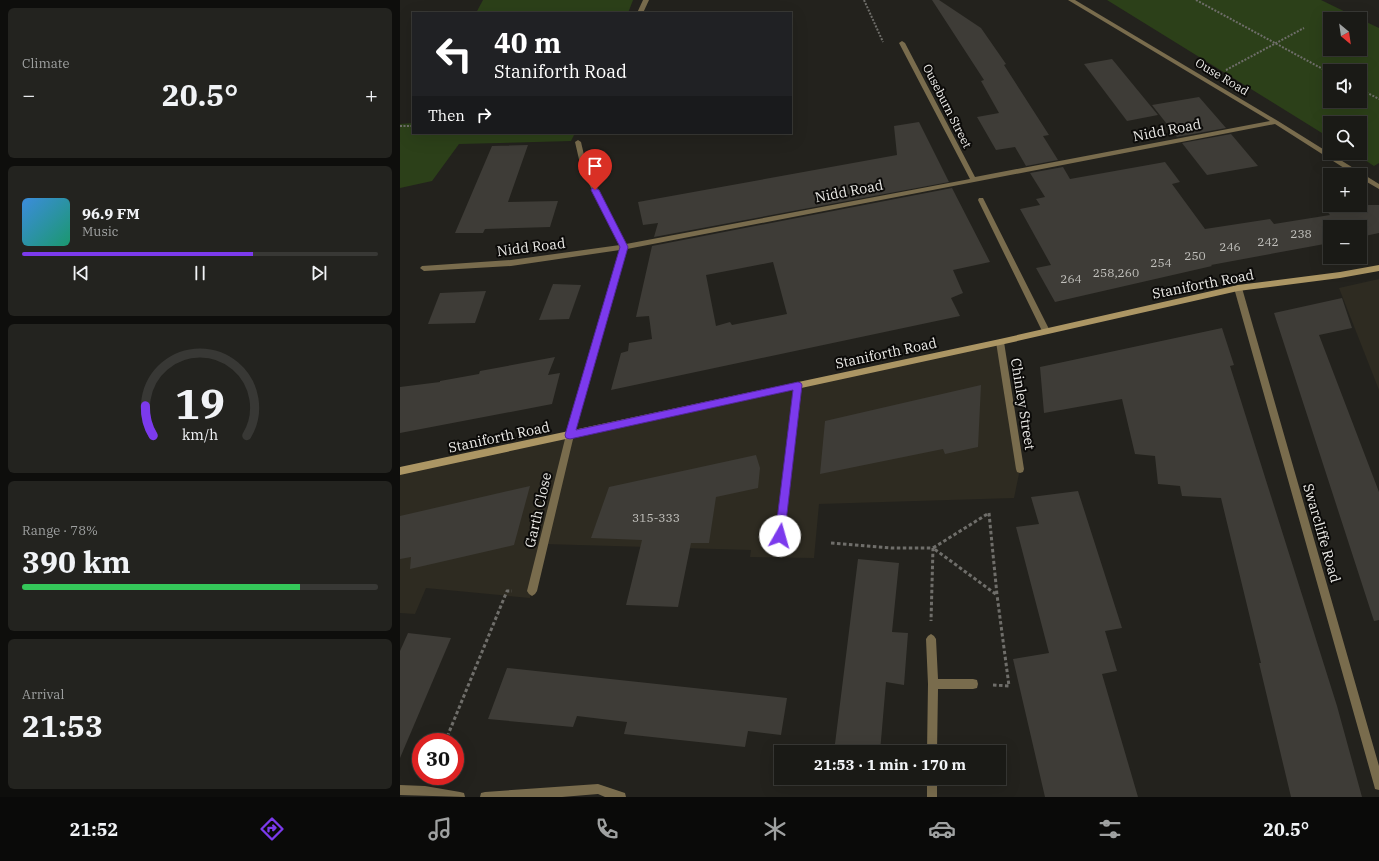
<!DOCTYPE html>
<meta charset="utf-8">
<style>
:root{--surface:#1a1a16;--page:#23231f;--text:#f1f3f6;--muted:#9fa1a1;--line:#383835;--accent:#7c3aed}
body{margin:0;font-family:"IBM Plex Serif",serif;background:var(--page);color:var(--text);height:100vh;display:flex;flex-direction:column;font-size:15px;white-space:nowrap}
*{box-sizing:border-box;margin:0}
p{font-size:13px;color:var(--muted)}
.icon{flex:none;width:22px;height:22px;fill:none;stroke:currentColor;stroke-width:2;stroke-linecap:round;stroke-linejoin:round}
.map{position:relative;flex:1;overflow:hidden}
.details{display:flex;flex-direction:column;gap:8px;padding:8px;background:#0e0e0c;width:400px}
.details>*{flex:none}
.guide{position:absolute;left:12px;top:12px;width:380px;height:122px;border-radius:0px;box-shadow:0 4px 16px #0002,0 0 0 1px var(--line);background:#202124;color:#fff;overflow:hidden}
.needle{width:26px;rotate:151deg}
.tools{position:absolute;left:923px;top:12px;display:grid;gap:8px}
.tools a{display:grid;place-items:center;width:44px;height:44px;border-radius:0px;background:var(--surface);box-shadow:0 4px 16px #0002,0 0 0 1px var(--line);font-size:20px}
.speed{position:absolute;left:12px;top:733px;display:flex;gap:8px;font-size:20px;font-weight:700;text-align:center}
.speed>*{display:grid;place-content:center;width:52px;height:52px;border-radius:50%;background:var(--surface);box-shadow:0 4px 16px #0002,0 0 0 1px var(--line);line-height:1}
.speed .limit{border:6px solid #d22;background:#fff;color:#111}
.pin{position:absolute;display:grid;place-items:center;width:34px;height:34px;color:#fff;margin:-41px -17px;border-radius:50% 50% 50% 0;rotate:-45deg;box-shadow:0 0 4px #0007}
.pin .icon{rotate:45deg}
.me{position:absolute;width:44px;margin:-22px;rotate:7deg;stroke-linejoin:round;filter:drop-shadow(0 0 3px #0008)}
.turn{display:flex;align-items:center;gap:14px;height:84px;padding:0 16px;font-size:18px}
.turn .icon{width:52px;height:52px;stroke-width:2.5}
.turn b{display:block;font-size:28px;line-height:34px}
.then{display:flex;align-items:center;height:38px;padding:0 16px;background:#0003;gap:8px;font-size:15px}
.big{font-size:30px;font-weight:700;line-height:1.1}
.details .card{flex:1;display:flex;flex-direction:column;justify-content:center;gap:6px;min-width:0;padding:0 14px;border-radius:6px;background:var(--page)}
.details .dial{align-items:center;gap:0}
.dial svg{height:104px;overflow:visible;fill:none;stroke:var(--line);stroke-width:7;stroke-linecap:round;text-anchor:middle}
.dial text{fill:var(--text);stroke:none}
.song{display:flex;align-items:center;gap:12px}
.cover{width:48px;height:48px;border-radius:6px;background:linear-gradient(135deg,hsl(210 70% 55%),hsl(160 70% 35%))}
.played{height:4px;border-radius:2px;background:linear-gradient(90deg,var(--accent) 65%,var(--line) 65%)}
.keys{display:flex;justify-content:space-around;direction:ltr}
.heat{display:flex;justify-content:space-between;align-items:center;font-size:22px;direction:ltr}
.charge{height:6px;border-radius:3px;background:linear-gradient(90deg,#34c759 78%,var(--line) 0)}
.trip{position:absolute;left:374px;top:745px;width:232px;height:40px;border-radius:0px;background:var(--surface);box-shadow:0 4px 16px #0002,0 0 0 1px var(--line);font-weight:700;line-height:40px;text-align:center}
.dock{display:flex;height:64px;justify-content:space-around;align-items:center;background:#0a0a09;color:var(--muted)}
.dock .icon{width:28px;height:28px}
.dock .active{color:var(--accent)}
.dock b{font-size:18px;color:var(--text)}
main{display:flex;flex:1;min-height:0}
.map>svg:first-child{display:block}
</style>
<main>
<section class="details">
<div class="card"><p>Climate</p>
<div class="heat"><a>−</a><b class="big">20.5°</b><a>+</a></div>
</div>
<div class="card">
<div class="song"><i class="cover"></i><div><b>96.9 FM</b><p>Music</p></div></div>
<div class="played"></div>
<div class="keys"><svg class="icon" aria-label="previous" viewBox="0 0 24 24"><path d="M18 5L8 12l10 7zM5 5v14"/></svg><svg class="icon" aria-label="pause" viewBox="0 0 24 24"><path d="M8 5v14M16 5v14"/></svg><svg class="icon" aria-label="next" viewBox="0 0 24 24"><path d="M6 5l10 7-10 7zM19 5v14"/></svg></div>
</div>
<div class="card dial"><svg viewBox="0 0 100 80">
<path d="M14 69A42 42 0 1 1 86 69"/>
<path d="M14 69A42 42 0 0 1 8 46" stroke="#7c3aed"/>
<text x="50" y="56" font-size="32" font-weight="700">19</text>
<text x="50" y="72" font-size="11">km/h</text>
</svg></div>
<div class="card"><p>Range · 78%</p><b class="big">390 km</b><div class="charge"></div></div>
<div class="card"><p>Arrival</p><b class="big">21:53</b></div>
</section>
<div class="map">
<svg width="979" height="797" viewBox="0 0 979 797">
<rect width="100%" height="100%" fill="#23221d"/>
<g fill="#2e2b21">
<path d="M979 279V390L939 288Z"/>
<path d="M600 342 620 469 614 498 419 504 414 558 350 557 351 550 144 544 130 598 26 588 15 614 0 613V471Z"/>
</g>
<g fill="#2c4019" fill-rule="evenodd">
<path d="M83 0H233L228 13H76Z"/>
<path d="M707 0H921L960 19H930V49H960V19L979 28V163L974 166 954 153H960V123H930V138ZM930 71H960V101H930Z"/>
<path d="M13 123V133H175L171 141 59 144 32 181 0 188V124Z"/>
</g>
<g fill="#3e3c37" fill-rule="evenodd">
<path d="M532 0H539L581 28 606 64 604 65 649 135 643 136 658 160 626 166 615 147 596 150 577 117 599 113 581 81 584 80Z"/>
<path d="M712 59 758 115 727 121 684 64Z"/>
<path d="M799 97 826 128 777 137 752 105Z"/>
<path d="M519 122 549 182 254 237 258 223 243 225 238 202 497 155 494 126Z"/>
<path d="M831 134 858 166 807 175 782 143Z"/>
<path d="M128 145 108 202 158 201 150 227 85 229 83 233H55L92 146Z"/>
<path d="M765 162 780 182 772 184 805 229 870 219 874 224 930 215 922 205H979V233L960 237V227H930V243L811 265 812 266 655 302 636 268 651 265 620 209 640 205 636 199 645 197 630 173 663 167 670 179Z"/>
<path d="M552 188 590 262 553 270 563 293 551 298 560 316 211 390 221 353 228 351 229 343 252 339 249 316 236 317 252 246ZM373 262 387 314 332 325 330 322 316 326 306 275Z"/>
<path d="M153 284 181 285 169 319 139 320Z"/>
<path d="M86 291 75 323 28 324 40 293Z"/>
<path d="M942 298 952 328 919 335 979 492V620L974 621 874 313Z"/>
<path d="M822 328 834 365 830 366 937 706 962 797H891L859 663H861L821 498 782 496 780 486 758 484 755 456 735 454 722 399 644 413 640 367Z"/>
<path d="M155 357 148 375 160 373 152 404 0 433V387L40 382V381L79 374 80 371Z"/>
<path d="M581 385 578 447 545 454 543 449 420 474 425 421Z"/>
<path d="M356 455 360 468 358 488 316 497 309 543H291L278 607 226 605 242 540 191 538 209 487Z"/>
<path d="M130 486 114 545 10 569 11 557 0 559V516Z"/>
<path d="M678 491 722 628 705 631 717 671 702 674 738 797H645L613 659 649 653 616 527 639 524 631 497Z"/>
<path d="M458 559 499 563 492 632 508 633 504 685 486 682 480 752H434Z"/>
<path d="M8 633 51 638 0 758V651Z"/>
<path d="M107 668 387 698 381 735 348 731 345 747 224 734 227 722 177 716 173 727 88 719Z"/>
</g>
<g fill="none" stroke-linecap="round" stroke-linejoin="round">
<g stroke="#6f6e6a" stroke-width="2" stroke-dasharray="2 1.5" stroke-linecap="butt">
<path d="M464 0 483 42"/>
<path d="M796 0 930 73"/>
<path d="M826 70 904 28"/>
<path d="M960 89 979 99"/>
<path d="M0 126H13"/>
</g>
<g stroke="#6f6e6a" stroke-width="3" stroke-dasharray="3.5 2.5" stroke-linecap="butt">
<path d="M589 513 597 595 533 548Z"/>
<path d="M431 543 492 548H533L531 621"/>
<path d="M593 685 609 686 597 595"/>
<path d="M45 742 107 591H112"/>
</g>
<g fill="#796c4d" fill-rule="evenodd">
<path d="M243 0H249L243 13H237Z"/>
<path d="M668 0H675L878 121 979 184V189L960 178V175H955L875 124 227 249 174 435 137 591 135 594 132 596 129 594 127 591 166 435 220 250 111 266 24 271 20 268 22 266 111 260 220 245 181 168 175 142 178 140 181 142 187 168 226 244 570 179 499 43 502 41 505 43 575 177 870 121Z"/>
<path d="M579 198H583L584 200 650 331 649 333H643L642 331 578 200Z"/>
<path d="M838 285 842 288 979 766V790L975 789 974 785 834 288Z"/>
<path d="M600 339 604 342 624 469 623 472 620 473 617 472 616 469 596 342Z"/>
<path d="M398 382 401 383 402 385 384 536 383 539 380 540 377 539 376 536 394 385 395 383Z"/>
<path d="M531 634 534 636 536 639 538 679H573L577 680 578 684 577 688 573 689H538L537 752H527L528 684 526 639 528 636Z"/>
<rect x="527" y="778" width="10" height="19"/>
<path d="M198 784 225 793 226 797H205L198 794 162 797H80L81 793 85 792Z"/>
<path d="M0 785 25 786 60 792 64 793 65 797 0 795Z"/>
</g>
<path fill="#ac9664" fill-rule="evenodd" d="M979 265V271L940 278 838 291 600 345 0 475V467L600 339 838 285 940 272Z"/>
</g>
<path fill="#7c3aed" stroke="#51269a" d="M192 188H195L199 190 228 247 176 430 398 382 401 383 402 385 384 539 380 540 377 539 375 536 393 390 170 439 166 438 165 435 220 247 191 190Z"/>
<g text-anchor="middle" stroke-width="4" stroke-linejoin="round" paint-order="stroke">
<g font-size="12" fill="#edece9" stroke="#0c0b09">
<text transform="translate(822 77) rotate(31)" y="4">Ouse Road</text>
<text transform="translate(547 106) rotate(63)" y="4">Ouseburn Street</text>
</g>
<g font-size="12" fill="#c1c0bc">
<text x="901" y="238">238</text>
<text x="868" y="246">242</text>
<text x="830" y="251">246</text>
<text x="795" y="260">250</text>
<text x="761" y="267">254</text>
<text x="716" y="277">258,260</text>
<text x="671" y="283">264</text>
<text x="256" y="522">315-333</text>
</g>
<g font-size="14" fill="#edece9" stroke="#0c0b09">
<text transform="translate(767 130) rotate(-11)" y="5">Nidd Road</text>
<text transform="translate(449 191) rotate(-11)" y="5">Nidd Road</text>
<text transform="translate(131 247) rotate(-7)" y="5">Nidd Road</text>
<text transform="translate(803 284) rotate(-11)" y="5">Staniforth Road</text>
<text transform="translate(486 353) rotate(-12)" y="5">Staniforth Road</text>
<text transform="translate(623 404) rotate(81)" y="5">Chinley Street</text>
<text transform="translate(99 437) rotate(-12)" y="5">Staniforth Road</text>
<text transform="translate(138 510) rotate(-77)" y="5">Garth Close</text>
<text transform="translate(922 533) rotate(74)" y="5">Swarcliffe Road</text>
</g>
</g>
</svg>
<div class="tools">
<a><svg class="needle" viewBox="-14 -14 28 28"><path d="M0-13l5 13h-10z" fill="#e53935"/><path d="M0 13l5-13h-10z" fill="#9fa1a1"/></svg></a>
<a><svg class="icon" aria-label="sound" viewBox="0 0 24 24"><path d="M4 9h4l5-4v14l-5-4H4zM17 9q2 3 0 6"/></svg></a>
<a><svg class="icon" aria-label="search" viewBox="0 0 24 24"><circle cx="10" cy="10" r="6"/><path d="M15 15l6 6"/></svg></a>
<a>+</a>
<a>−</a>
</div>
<div class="speed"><div class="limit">30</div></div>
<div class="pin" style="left:195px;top:190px;background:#d93025"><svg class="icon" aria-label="arrive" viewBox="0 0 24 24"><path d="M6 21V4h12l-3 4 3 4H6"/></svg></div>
<svg class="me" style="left:380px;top:536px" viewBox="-20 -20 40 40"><circle r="19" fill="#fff"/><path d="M0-13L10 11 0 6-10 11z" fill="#7c3aed"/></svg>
<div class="trip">21:53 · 1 min · 170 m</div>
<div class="guide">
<div class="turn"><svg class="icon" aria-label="left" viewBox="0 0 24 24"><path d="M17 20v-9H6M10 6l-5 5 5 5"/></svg><div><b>40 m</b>Staniforth Road</div></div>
<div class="then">Then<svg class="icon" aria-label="right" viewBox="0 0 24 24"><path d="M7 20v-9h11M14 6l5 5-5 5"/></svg></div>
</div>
</div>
</main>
<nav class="dock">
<b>21:52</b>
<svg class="icon active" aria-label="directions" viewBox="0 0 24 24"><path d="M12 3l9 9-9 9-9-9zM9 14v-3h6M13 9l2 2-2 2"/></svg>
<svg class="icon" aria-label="music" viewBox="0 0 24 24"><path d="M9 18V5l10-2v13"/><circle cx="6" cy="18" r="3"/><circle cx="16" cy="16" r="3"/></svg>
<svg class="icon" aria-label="phone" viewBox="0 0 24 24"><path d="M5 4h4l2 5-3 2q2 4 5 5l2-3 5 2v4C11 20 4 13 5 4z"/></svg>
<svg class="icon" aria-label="climate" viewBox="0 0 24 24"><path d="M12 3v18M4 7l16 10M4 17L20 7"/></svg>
<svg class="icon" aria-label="car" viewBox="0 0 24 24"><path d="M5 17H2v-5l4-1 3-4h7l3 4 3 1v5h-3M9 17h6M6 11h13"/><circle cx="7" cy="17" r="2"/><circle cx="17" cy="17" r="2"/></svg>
<svg class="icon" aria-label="filters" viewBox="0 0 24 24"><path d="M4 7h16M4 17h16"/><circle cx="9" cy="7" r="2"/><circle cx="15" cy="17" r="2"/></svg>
<b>20.5°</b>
</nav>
